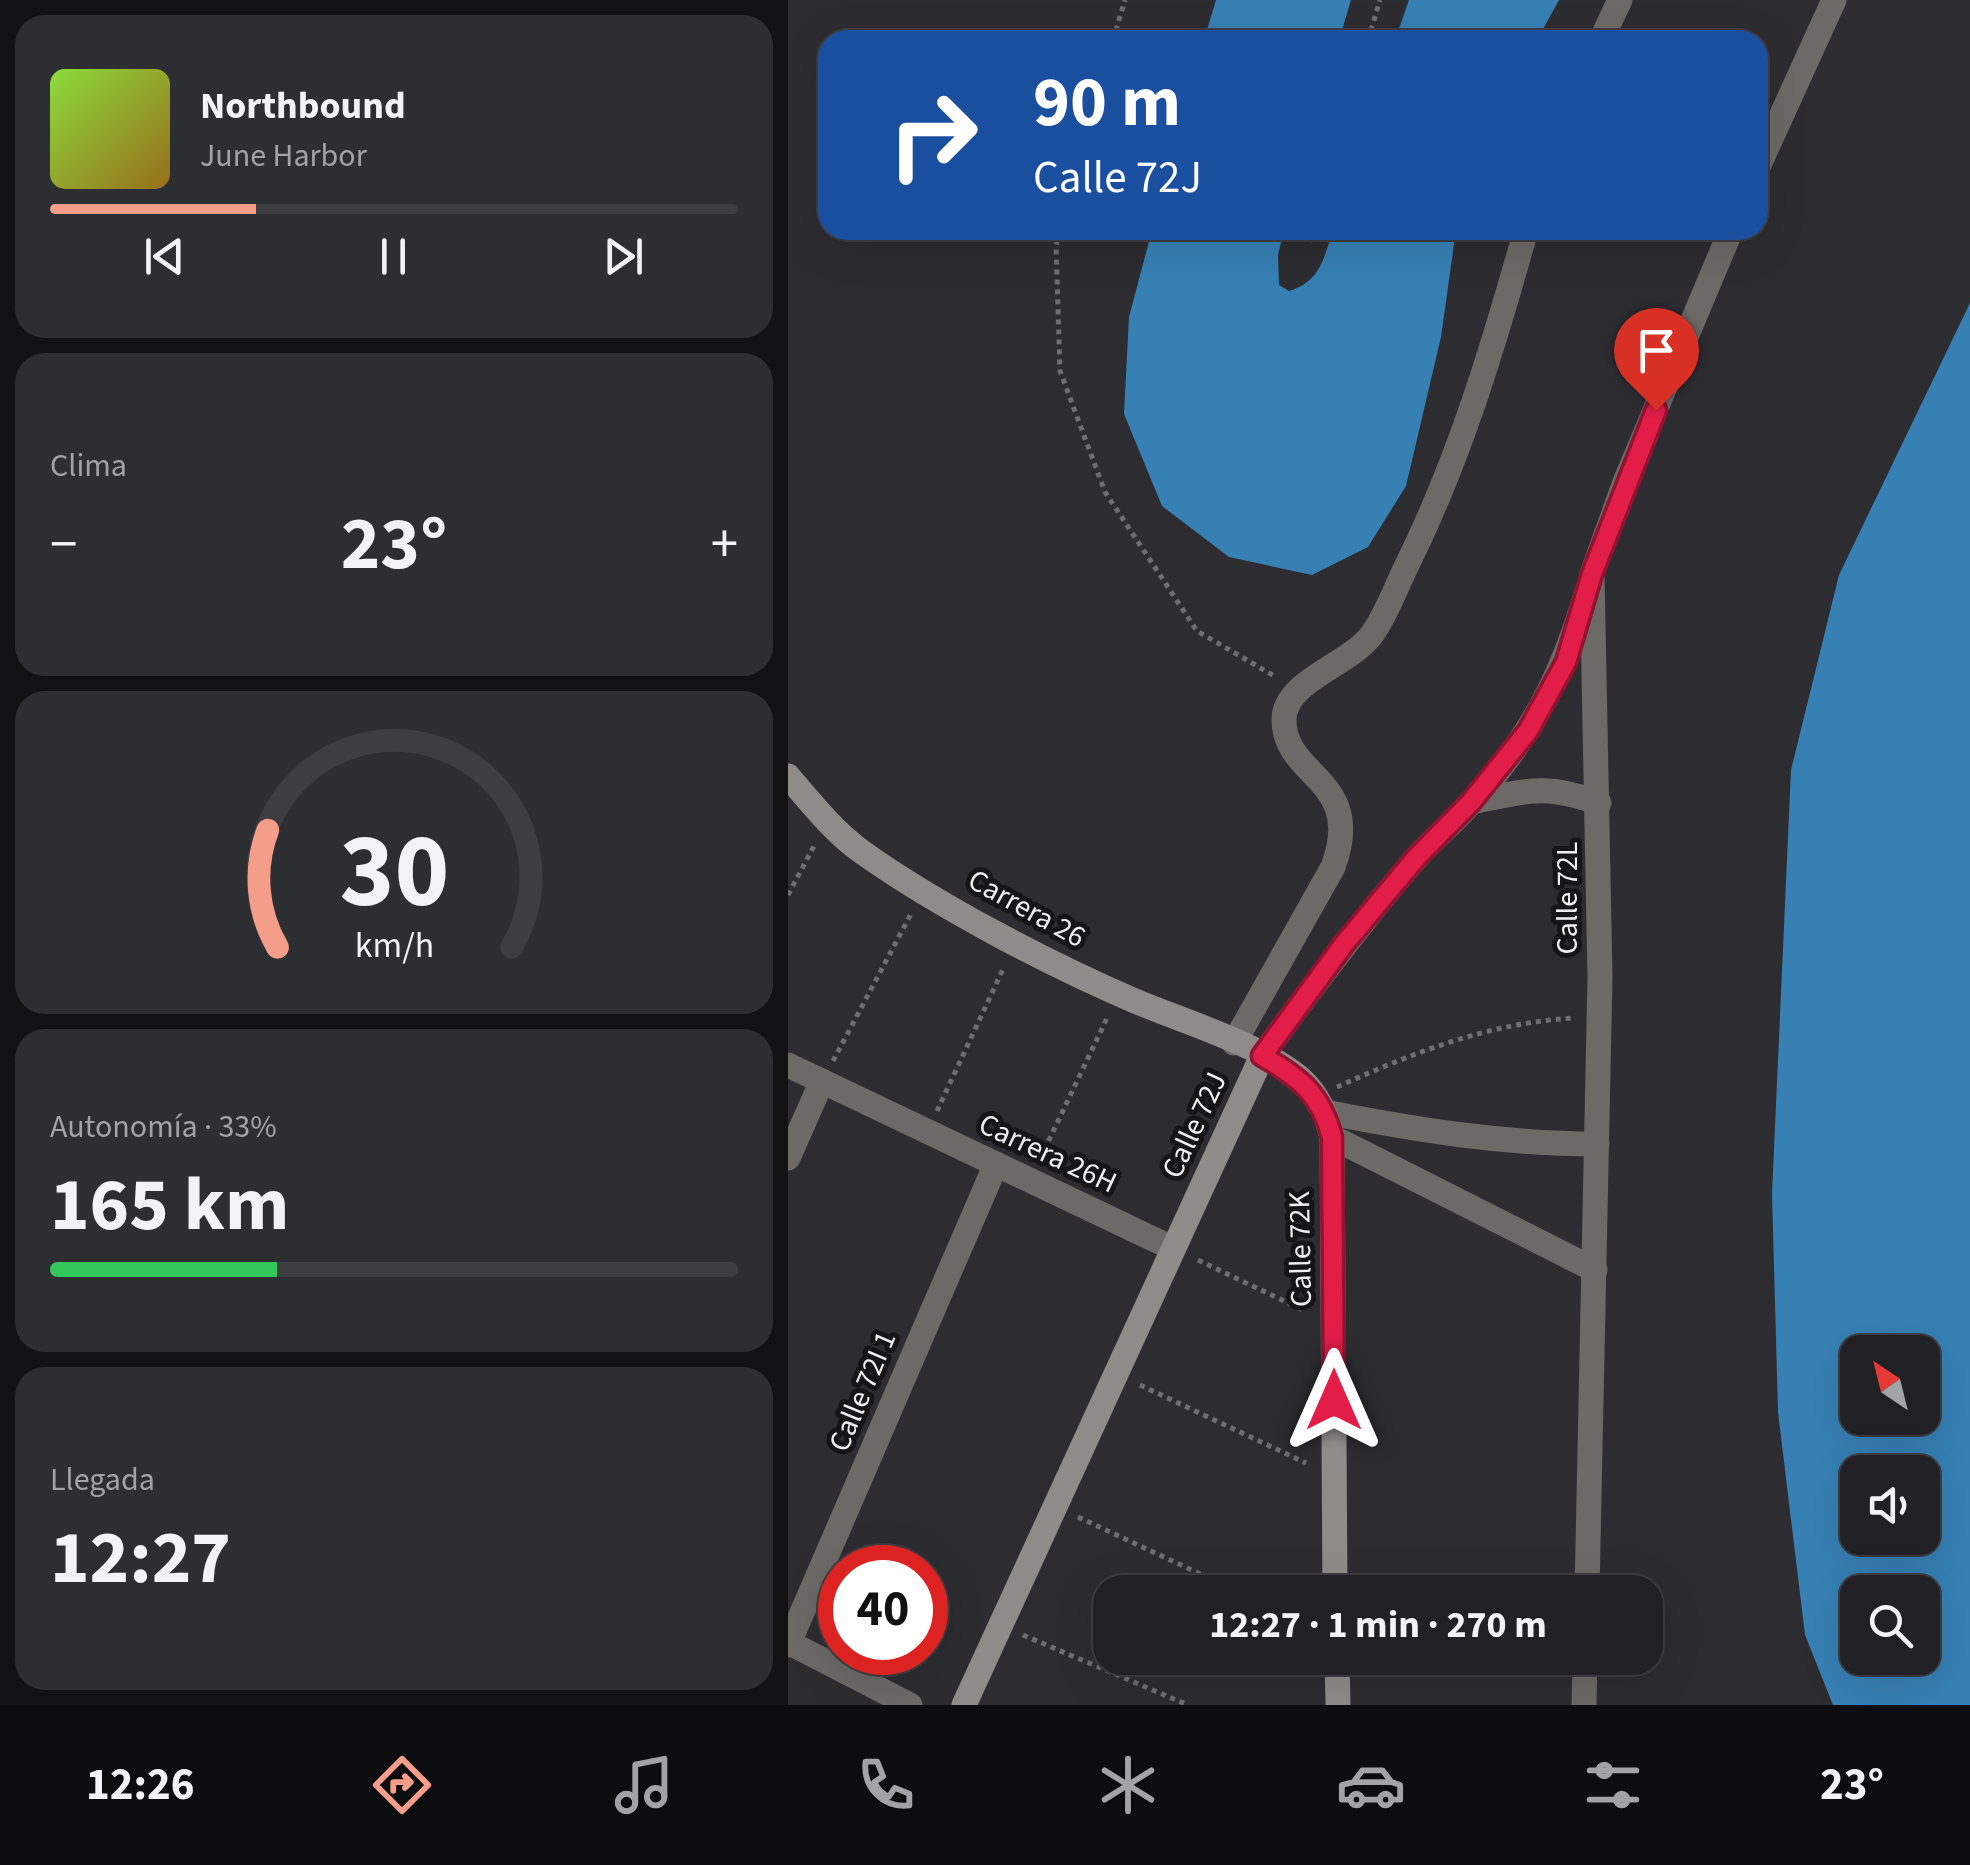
<!DOCTYPE html>
<html lang="es">
<meta charset="utf-8">
<style>
:root{--surface:#212125;--page:#2d2e32;--text:#f1f3f6;--muted:#a2a3a7;--line:#3e3e42;--accent:#f49e89}
body{margin:0;font-family:"Source Sans 3",sans-serif;background:var(--page);color:var(--text);height:100vh;display:flex;flex-direction:column;font-size:38px;white-space:nowrap}
*{box-sizing:border-box;margin:0}
p{font-size:32px;color:var(--muted)}
.icon{flex:none;width:55px;height:55px;fill:none;stroke:currentColor;stroke-width:2;stroke-linecap:round;stroke-linejoin:round}
.map{position:relative;flex:1;overflow:hidden}
.drawer{display:flex;flex-direction:column;gap:15px;padding:15px;background:#121214;width:788px}
.drawer>*{flex:none}
.guide{position:absolute;left:30px;top:30px;width:950px;height:210px;border-radius:30px;box-shadow:0 10px 40px #0002,0 0 0 2px var(--line);background:#1a4fa0;color:#fff;overflow:hidden}
.needle{width:65px;rotate:325deg}
.buttons{position:absolute;left:1052px;top:1335px;display:grid;gap:20px}
.buttons a{display:grid;place-items:center;width:100px;height:100px;border-radius:20px;background:var(--surface);box-shadow:0 10px 40px #0002,0 0 0 2px var(--line);font-size:50px}
.speed{position:absolute;left:30px;top:1545px;display:flex;gap:20px;font-size:50px;font-weight:700;text-align:center}
.speed>*{display:grid;place-content:center;width:130px;height:130px;border-radius:50%;background:var(--surface);box-shadow:0 10px 40px #0002,0 0 0 2px var(--line);line-height:1}
.speed .limit{border:15px solid #d22;background:#fff;color:#111}
.pin{position:absolute;display:grid;place-items:center;width:85px;height:85px;color:#fff;margin:-102px -42px;border-radius:50% 50% 50% 0;rotate:-45deg;box-shadow:0 0 10px #0007}
.pin .icon{rotate:45deg}
.me{position:absolute;width:110px;margin:-55px;rotate:0deg;stroke-linejoin:round;filter:drop-shadow(0 0 8px #0008)}
.turn{display:flex;align-items:center;gap:35px;height:210px;padding:0 50px;font-size:45px}
.turn .icon{width:130px;height:130px;stroke-width:2.5}
.turn b{display:block;font-size:70px;line-height:85px}
.big{font-size:75px;font-weight:700;line-height:1.1}
.drawer .tile{flex:1;display:flex;flex-direction:column;justify-content:center;gap:15px;min-width:0;padding:0 35px;border-radius:30px;background:var(--page)}
.drawer .dial{align-items:center;gap:0}
.dial svg{height:260px;overflow:visible;fill:none;stroke:var(--line);stroke-width:7;stroke-linecap:round;text-anchor:middle}
.dial text{fill:var(--text);stroke:none}
.song{display:flex;align-items:center;gap:30px}
.cover{width:120px;height:120px;border-radius:15px;background:linear-gradient(135deg,hsl(90 70% 55%),hsl(40 70% 35%))}
.played{height:10px;border-radius:5px;background:linear-gradient(90deg,var(--accent) 30%,var(--line) 30%)}
.keys{display:flex;justify-content:space-around;direction:ltr}
.heat{display:flex;justify-content:space-between;align-items:center;font-size:55px;direction:ltr}
.charge{height:15px;border-radius:8px;background:linear-gradient(90deg,#34c759 33%,var(--line) 0)}
.trip{position:absolute;left:305px;top:1575px;width:570px;height:100px;border-radius:30px;background:var(--surface);box-shadow:0 10px 40px #0002,0 0 0 2px var(--line);font-weight:700;line-height:100px;text-align:center}
.menu{display:flex;height:160px;justify-content:space-around;align-items:center;background:#0d0d0f;color:var(--muted)}
.menu .icon{width:70px;height:70px}
.menu .selected{color:var(--accent)}
.menu b{font-size:45px;color:var(--text)}
main{display:flex;flex:1;min-height:0}
.map>svg:first-child{display:block}
</style>
<main>
<section class="drawer">
<div class="tile">
<div class="song"><i class="cover"></i><div><b>Northbound</b><p>June Harbor</p></div></div>
<div class="played"></div>
<div class="keys"><svg class="icon" aria-label="previous" viewBox="0 0 24 24"><path d="M18 5L8 12l10 7zM5 5v14"/></svg><svg class="icon" aria-label="pause" viewBox="0 0 24 24"><path d="M8 5v14M16 5v14"/></svg><svg class="icon" aria-label="next" viewBox="0 0 24 24"><path d="M6 5l10 7-10 7zM19 5v14"/></svg></div>
</div>
<div class="tile"><p>Clima</p>
<div class="heat"><a>−</a><b class="big">23°</b><a>+</a></div>
</div>
<div class="tile dial"><svg viewBox="0 0 100 80">
<path d="M14 69A42 42 0 1 1 86 69"/>
<path d="M14 69A42 42 0 0 1 11 33" stroke="#f49e89"/>
<text x="50" y="56" font-size="32" font-weight="700">30</text>
<text x="50" y="72" font-size="11">km/h</text>
</svg></div>
<div class="tile"><p>Autonomía · 33%</p><b class="big">165 km</b><div class="charge"></div></div>
<div class="tile"><p>Llegada</p><b class="big">12:27</b></div>
</section>
<div class="map">
<svg width="1183" height="1705" viewBox="0 0 1183 1705">
<rect width="100%" height="100%" fill="#2c2c31"/>
<g fill="#3680b4" fill-rule="evenodd">
<path d="M428 0H563L551 40H416Z"/>
<path d="M621 0H771L749 40H607Z"/>
<path d="M364 230H496L490 255 491 285 501 291C532 282 536 258 545 230H668L653 337 618 486 580 547 524 575 441 557 374 506 336 414 341 317Z"/>
<path d="M1182 303V1705H1045L1017 1635 990 1412 984 1194 1003 770 1051 575ZM1070 1352H1135V1418H1070ZM1070 1472H1135V1538H1070ZM1070 1592H1135V1658H1070Z"/>
</g>
<g fill="none" stroke-linecap="round" stroke-linejoin="round">
<g stroke="#6e6e72" stroke-width="5" stroke-dasharray="5 5" stroke-linecap="butt">
<path d="M325 40 337 0"/>
<path d="M580 40 592 0"/>
<path d="M272 230 268 245 272 371 317 492 409 631 488 677"/>
<path d="M521 242 524 230"/>
<path d="M0 895 27 844"/>
<path d="M45 1061 124 912"/>
<path d="M549 1087C627 1052 701 1023 786 1018"/>
<path d="M149 1111 216 967"/>
<path d="M252 1159 320 1016"/>
<path d="M410 1260 517 1311"/>
<path d="M352 1385 518 1463"/>
<path d="M290 1517 451 1592"/>
<path d="M235 1635 400 1705"/>
</g>
<g stroke="#6c6967" stroke-width="25">
<path d="M813 40 832 0"/>
<path d="M970 167 1046 0"/>
<path d="M683 802C738 791 757 783 811 803"/>
<path d="M446 1043 545 867C578 778 495 778 496 719 497 680 563 665 585 633 599 613 608 587 619 565 672 458 706 344 738 230"/>
<path d="M474 1056C522 990 570 926 623 864 641 843 663 825 682 804 741 740 774 677 798 594"/>
<path d="M0 1065 384 1248"/>
<path d="M537 1112C629 1130 716 1144 809 1144"/>
<path d="M544 1137 807 1270"/>
<path d="M0 1158 34 1081"/>
<path d="M799 1592 812 977 804 574 837 482 943 230"/>
<path d="M0 1642 122 1705"/>
<path d="M0 1645 208 1164"/>
<path d="M796 1705 797 1658"/>
</g>
<g stroke="#8f8b88" stroke-width="25">
<path d="M0 776C23 803 45 831 74 852 150 906 261 964 347 1001 397 1022 471 1044 512 1078 530 1094 538 1114 544 1137L547 1592"/>
<path d="M549 1658 550 1705"/>
<path d="M176 1705 474 1056"/>
</g>
</g>
<g fill="none" stroke-linecap="round" stroke-linejoin="round">
<defs>
<path id="route" d="M546 1400 544 1137C533 1094 511 1077 474 1056L556 944 628 858 683 802 740 731 778 662 804 574 868 410"/>
</defs>
<use href="#route" stroke="#92132f" stroke-width="25"/>
<use href="#route" stroke="#e11d48" stroke-width="18"/>
</g>
<g text-anchor="middle" stroke-width="10" stroke-linejoin="round" paint-order="stroke">
<g font-size="30" fill="#efeff2" stroke="#151417">
<text transform="translate(779 898) rotate(-90)" y="10">Calle 72L</text>
<text transform="translate(239 908) rotate(29)" y="10">Carrera 26</text>
<text transform="translate(406 1125) rotate(-65)" y="10">Calle 72J</text>
<text transform="translate(260 1153) rotate(25)" y="10">Carrera 26H</text>
<text transform="translate(512 1249) rotate(-91)" y="10">Calle 72K</text>
<text transform="translate(74 1391) rotate(-67)" y="10">Calle 72I 1</text>
</g>
</g>
</svg>
<div class="buttons">
<a><svg class="needle" viewBox="-14 -14 28 28"><path d="M0-13l5 13h-10z" fill="#e53935"/><path d="M0 13l5-13h-10z" fill="#a2a3a7"/></svg></a>
<a><svg class="icon" aria-label="sound" viewBox="0 0 24 24"><path d="M4 9h4l5-4v14l-5-4H4zM17 9q2 3 0 6"/></svg></a>
<a><svg class="icon" aria-label="search" viewBox="0 0 24 24"><circle cx="10" cy="10" r="6"/><path d="M15 15l6 6"/></svg></a>
</div>
<div class="speed"><div class="limit">40</div></div>
<div class="pin" style="left:868px;top:410px;background:#d93025"><svg class="icon" aria-label="arrive" viewBox="0 0 24 24"><path d="M6 21V4h12l-3 4 3 4H6"/></svg></div>
<svg class="me" style="left:546px;top:1400px" viewBox="-20 -20 40 40"><path d="M0-17L14 15 0 8-14 15z" fill="#e11d48" stroke="#fff" stroke-width="4"/></svg>
<div class="trip">12:27 · 1 min · 270 m</div>
<div class="guide">
<div class="turn"><svg class="icon" aria-label="right" viewBox="0 0 24 24"><path d="M7 20v-9h11M14 6l5 5-5 5"/></svg><div><b>90 m</b>Calle 72J</div></div>
</div>
</div>
</main>
<nav class="menu">
<b>12:26</b>
<svg class="icon selected" aria-label="directions" viewBox="0 0 24 24"><path d="M12 3l9 9-9 9-9-9zM9 14v-3h6M13 9l2 2-2 2"/></svg>
<svg class="icon" aria-label="music" viewBox="0 0 24 24"><path d="M9 18V5l10-2v13"/><circle cx="6" cy="18" r="3"/><circle cx="16" cy="16" r="3"/></svg>
<svg class="icon" aria-label="phone" viewBox="0 0 24 24"><path d="M5 4h4l2 5-3 2q2 4 5 5l2-3 5 2v4C11 20 4 13 5 4z"/></svg>
<svg class="icon" aria-label="climate" viewBox="0 0 24 24"><path d="M12 3v18M4 7l16 10M4 17L20 7"/></svg>
<svg class="icon" aria-label="car" viewBox="0 0 24 24"><path d="M5 17H2v-5l4-1 3-4h7l3 4 3 1v5h-3M9 17h6M6 11h13"/><circle cx="7" cy="17" r="2"/><circle cx="17" cy="17" r="2"/></svg>
<svg class="icon" aria-label="filters" viewBox="0 0 24 24"><path d="M4 7h16M4 17h16"/><circle cx="9" cy="7" r="2"/><circle cx="15" cy="17" r="2"/></svg>
<b>23°</b>
</nav>
